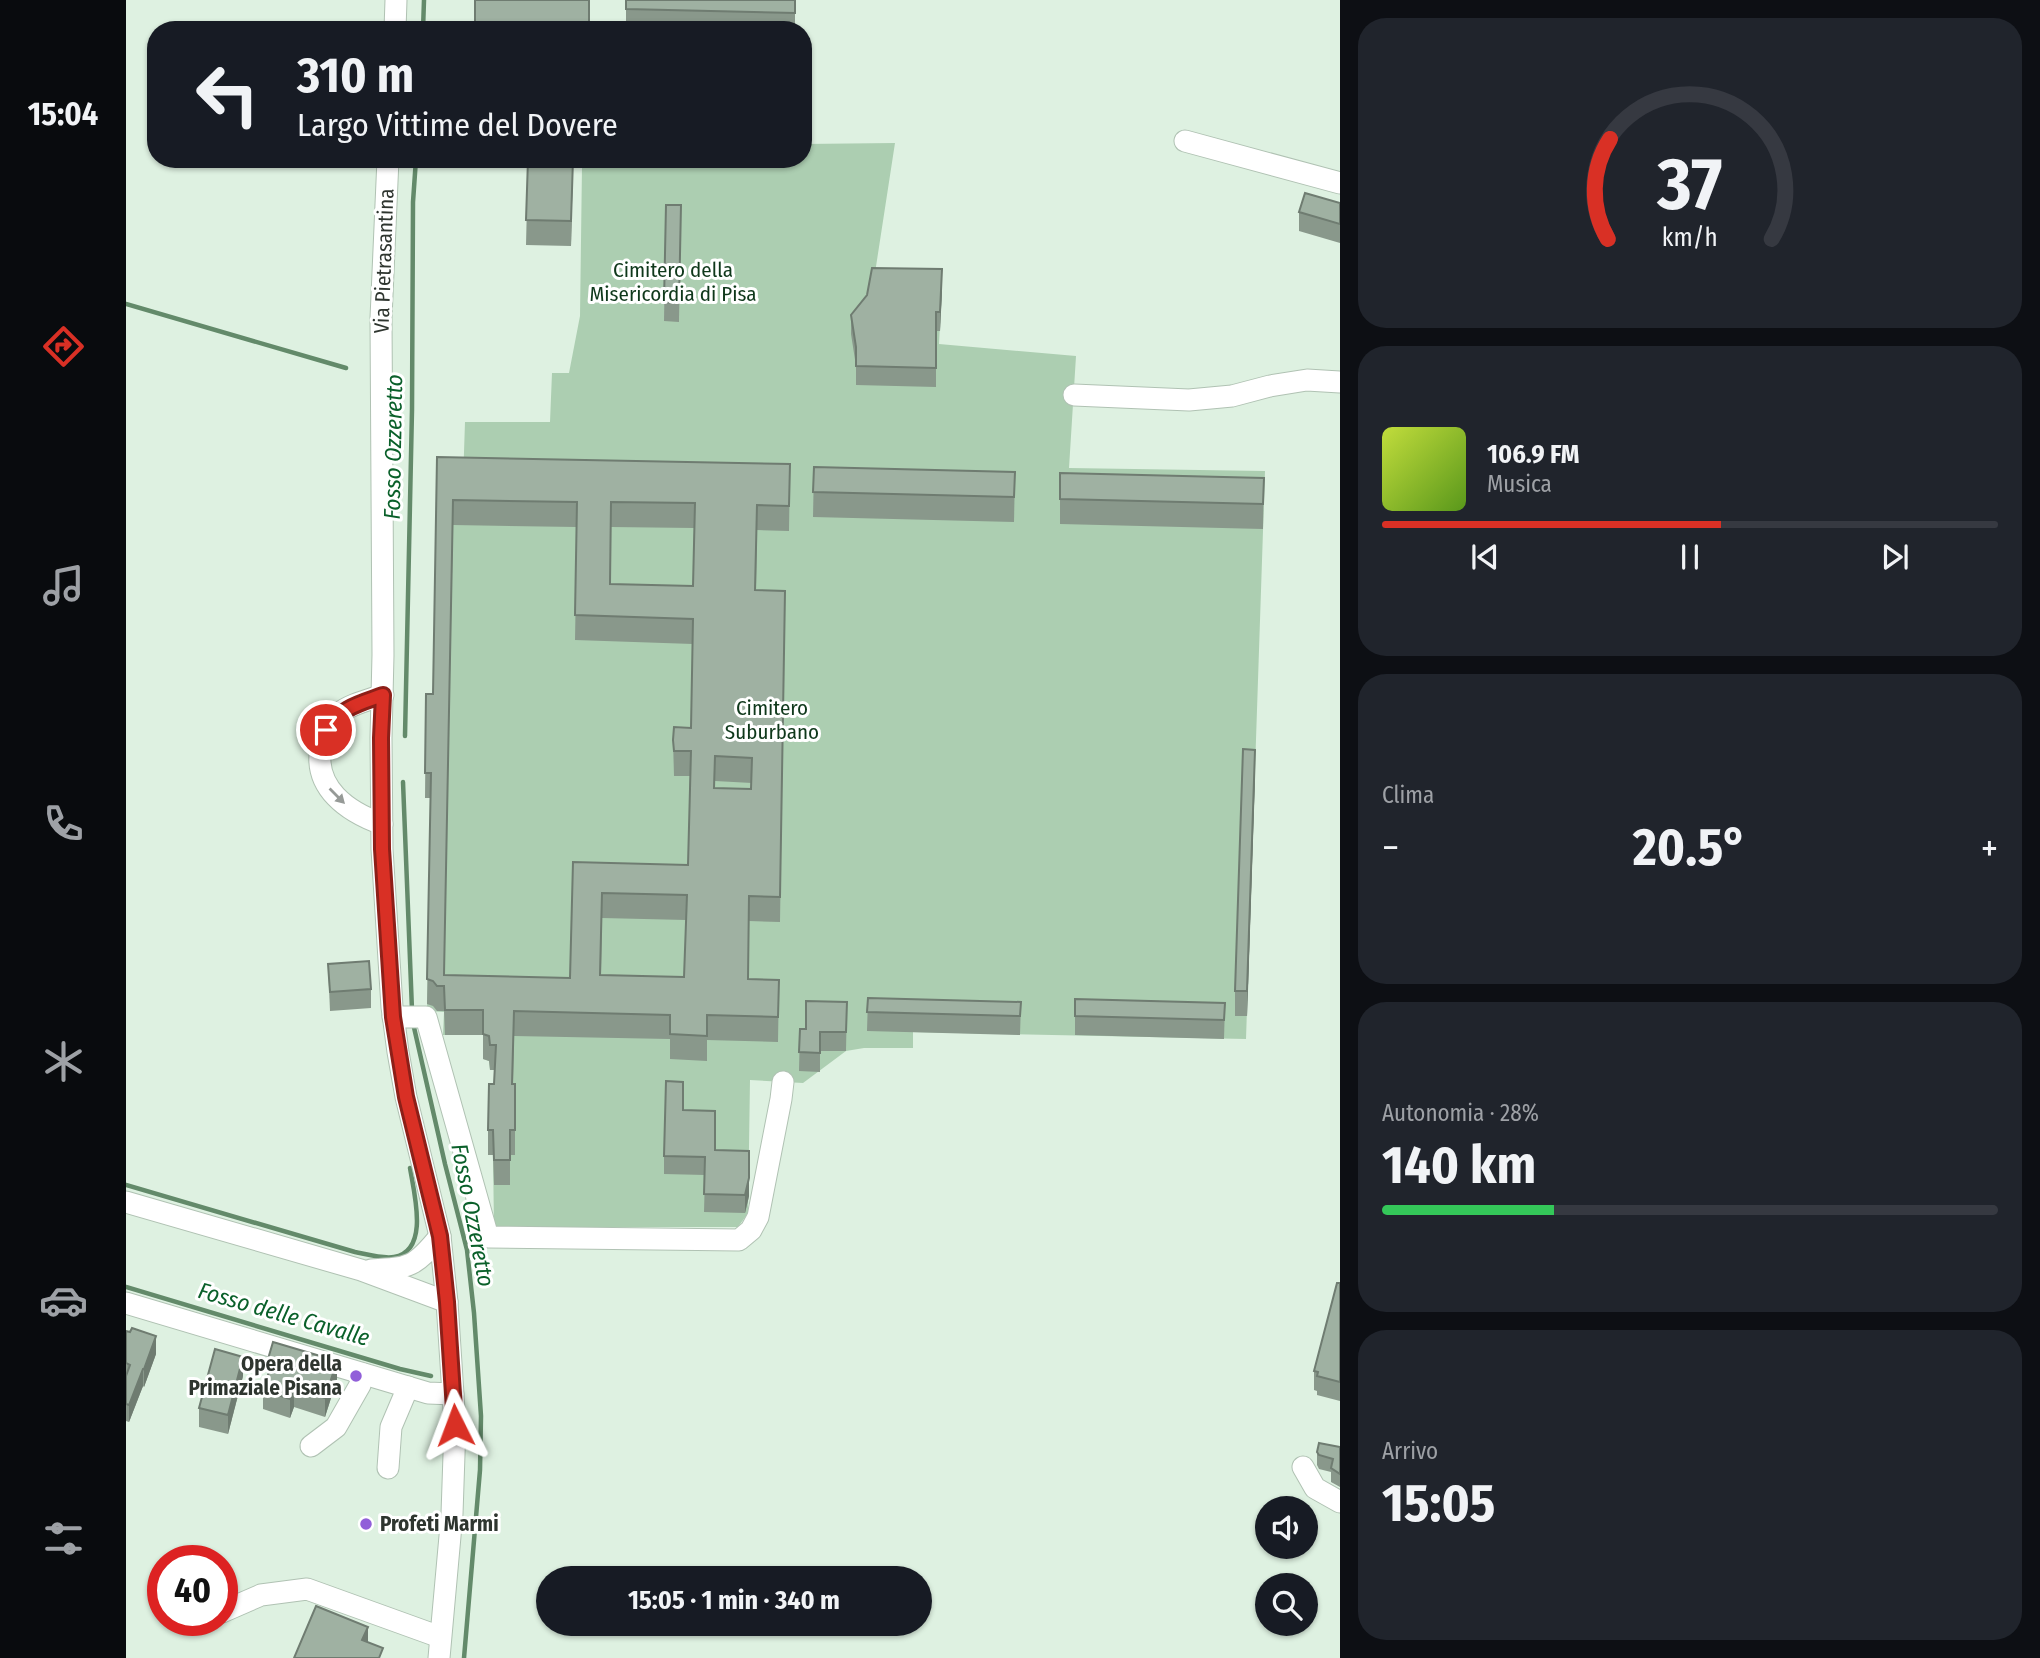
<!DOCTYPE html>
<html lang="it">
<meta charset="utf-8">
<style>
:root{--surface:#171b24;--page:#20242c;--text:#f1f3f6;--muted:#9ea1a6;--line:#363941;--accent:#d93025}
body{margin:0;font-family:"Fira Sans Condensed",sans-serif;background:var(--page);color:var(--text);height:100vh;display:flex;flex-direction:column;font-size:26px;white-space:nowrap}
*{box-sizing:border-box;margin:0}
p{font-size:23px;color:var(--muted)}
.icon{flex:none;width:38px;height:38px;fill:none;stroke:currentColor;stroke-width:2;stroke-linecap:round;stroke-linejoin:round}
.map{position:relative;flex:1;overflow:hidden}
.drawer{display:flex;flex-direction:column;gap:18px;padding:18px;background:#0d0f14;width:700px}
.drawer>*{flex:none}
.banner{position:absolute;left:21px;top:21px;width:665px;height:147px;border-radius:28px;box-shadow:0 2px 5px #0004;background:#171b24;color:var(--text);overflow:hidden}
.tools{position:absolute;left:1129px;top:1496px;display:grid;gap:14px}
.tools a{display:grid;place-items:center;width:63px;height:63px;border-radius:50%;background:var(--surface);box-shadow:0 2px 5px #0004;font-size:35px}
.speed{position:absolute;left:21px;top:1545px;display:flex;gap:14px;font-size:35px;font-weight:700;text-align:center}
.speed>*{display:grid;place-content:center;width:91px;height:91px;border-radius:50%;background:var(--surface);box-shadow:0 2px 5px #0004;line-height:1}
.speed .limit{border:10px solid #d22;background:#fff;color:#111}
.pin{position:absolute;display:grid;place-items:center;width:60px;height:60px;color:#fff;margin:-30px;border:4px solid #fff;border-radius:50%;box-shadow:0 2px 7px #0007}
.me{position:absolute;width:77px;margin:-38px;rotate:357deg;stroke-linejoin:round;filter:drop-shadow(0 0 5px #0008)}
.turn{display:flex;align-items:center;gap:24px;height:147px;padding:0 35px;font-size:32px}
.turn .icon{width:91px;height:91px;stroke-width:2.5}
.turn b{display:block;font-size:49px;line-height:60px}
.big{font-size:52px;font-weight:700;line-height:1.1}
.drawer .widget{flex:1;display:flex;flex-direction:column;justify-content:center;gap:10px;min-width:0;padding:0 24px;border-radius:28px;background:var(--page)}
.drawer .dial{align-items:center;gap:0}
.dial svg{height:182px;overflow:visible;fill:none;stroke:var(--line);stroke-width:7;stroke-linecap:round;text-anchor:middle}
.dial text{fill:var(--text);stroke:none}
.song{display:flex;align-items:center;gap:21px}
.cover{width:84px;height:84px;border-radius:10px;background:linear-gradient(135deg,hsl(70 70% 55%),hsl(90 70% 35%))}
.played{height:7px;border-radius:4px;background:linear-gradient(90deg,var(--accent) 55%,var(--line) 55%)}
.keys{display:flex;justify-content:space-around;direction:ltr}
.heat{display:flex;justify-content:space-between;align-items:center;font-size:38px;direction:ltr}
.charge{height:10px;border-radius:5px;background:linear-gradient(90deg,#34c759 28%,var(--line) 0)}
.trip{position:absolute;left:410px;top:1566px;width:396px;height:70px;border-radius:35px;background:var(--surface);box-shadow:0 2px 5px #0004;font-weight:700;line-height:70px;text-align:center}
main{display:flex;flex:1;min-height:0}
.tabs{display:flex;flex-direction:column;width:126px;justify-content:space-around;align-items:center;background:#090b0e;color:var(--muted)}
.tabs .icon{width:49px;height:49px}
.tabs .current{color:var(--accent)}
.tabs b{font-size:32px;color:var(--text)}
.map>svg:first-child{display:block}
</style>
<main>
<nav class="tabs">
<b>15:04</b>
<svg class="icon current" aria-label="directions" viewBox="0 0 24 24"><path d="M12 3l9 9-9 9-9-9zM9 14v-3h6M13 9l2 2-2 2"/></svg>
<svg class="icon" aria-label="music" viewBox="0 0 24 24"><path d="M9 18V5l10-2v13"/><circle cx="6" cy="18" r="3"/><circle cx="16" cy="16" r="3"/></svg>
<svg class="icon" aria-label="phone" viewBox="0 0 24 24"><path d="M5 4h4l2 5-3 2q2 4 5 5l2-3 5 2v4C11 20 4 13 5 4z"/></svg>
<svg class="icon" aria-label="climate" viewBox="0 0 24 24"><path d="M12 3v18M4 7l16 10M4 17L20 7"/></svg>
<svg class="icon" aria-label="car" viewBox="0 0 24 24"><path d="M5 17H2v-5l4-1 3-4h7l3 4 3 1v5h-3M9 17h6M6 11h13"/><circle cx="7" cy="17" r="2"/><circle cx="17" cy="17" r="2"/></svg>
<svg class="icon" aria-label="filters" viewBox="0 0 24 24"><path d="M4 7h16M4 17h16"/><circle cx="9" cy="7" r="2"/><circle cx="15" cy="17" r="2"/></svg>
</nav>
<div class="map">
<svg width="1214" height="1658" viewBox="0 0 1214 1658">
<rect width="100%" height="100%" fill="#def1e1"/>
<path fill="#acceb1" d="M769 143 747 286 816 287 813 344 950 356 943 468 1139 471 1120 1039 787 1032V1048H738L720 1051 677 1083 624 1080 622 1213 612 1227H368L367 1155H362V1130L368 1109 370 1070H364L363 1061 357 1059V1035H317L318 1012 301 1011 310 524 337 482 339 422H424L426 373H443L454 316 456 166H344V159H677V144Z"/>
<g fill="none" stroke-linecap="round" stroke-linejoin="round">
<g stroke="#638a6a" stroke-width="4.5">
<path d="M297 30 298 0"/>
<path d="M0 304 220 368"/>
<path d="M279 736 286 410 287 202 290 159"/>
<path d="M277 782 286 1010"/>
<path d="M287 1023 319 1164 341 1250 348 1313 355 1416 354 1470 338 1658"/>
<path d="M0 1185 229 1252C240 1254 256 1259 268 1257 304 1251 288 1193 284 1168"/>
<path d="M0 1287 274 1369 305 1376"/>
</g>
<defs>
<g id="minor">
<path d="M269 30 270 0"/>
<path d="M1059 141 1214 183"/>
<path d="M262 159 255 318 257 655 255 738 256 849 266 1007 272 1052 280 1097 314 1236 321 1302 329 1425 326 1514 313 1658"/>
<path d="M948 395 1063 400 1106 396 1144 386 1181 380 1214 382"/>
<path d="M256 824C222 812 187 788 195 747 198 735 202 723 212 714 224 704 243 700 257 695"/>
<path d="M267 1017H300L362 1237 613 1240 625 1230 632 1217 655 1099 657 1082"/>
<path d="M0 1202 235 1270 321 1302"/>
<path d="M245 1270C284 1268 289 1267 314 1236"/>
<path d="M0 1303 302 1393 327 1394"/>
<path d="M185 1446 210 1427 234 1385 237 1374"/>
<path d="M1177 1467 1189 1488 1214 1502"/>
<path d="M262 1468 265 1427 282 1387"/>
<path d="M96 1612 135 1595 181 1589 314 1637"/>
</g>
</defs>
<use href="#minor" stroke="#b0c2b3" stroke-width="23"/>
<use href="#minor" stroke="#fff" stroke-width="21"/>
</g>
<g fill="#89988b" fill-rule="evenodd">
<rect x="500" y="0" width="169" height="30"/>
<path d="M348 159H461V163H447L445 246 400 245 402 162 348 161Z"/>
<path d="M1214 203V243L1173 231V212Z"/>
<path d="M540 205H555L553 322 538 321Z"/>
<path d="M816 287 814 331H810V387L730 385V366L725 334V315Z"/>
<path d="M311 457 664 464 663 531 631 530 630 590 659 591 654 922 623 921 622 979 653 980 652 1042 581 1040V1061L544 1059V1039L388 1036 387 1084H389V1155H384V1185H368L367 1155H362V1130L368 1084 369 1070H364L363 1061 357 1059V1035H319L318 1011H311L307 1006 301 1004 305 798H299L300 694H307ZM327 525 451 527 449 640 567 644 565 728 547 740 548 776H564L562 865 447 862 444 978 318 975ZM485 527 568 528 567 586 484 584ZM589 781 626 783 625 789 589 788ZM476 918 560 920 558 977 475 975Z"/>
<path d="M688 467 889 472 888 522 687 517Z"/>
<path d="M934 473 1138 478 1137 529 934 524Z"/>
<path d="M1129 775 1121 1016H1109V991Z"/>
<path d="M202 964 245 989V1008L204 1011Z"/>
<path d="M742 998 895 1002 894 1035 741 1031Z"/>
<path d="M949 999 1099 1003 1098 1039 949 1035Z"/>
<path d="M721 1002 720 1051H694V1072L673 1071 674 1029H680Z"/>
<path d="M557 1110 589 1150 623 1196 619 1213 578 1212 579 1175 538 1174V1156Z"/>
<path d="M1214 1283V1401L1191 1395V1391L1188 1390V1371Z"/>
<path d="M0 1331 30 1354 18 1387 17 1386 3 1422 0 1421Z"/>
<path d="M142 1359 211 1379 199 1417 168 1407 164 1418 137 1409V1390L142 1375Z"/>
<path d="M117 1376 102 1434 73 1427V1408Z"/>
<path d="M1214 1447V1487L1205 1482V1472L1193 1469 1191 1465V1452Z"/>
</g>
<g fill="#6f7c71">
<path d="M447 159 445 246V221Z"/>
<path d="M816 269V287L814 331V312Z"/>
<path d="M1129 750V775L1121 1016V991Z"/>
<path d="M623 1151V1196L619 1213V1195Z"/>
<path d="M30 1336V1354L18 1387V1369Z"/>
<path d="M117 1357V1376L102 1434V1415Z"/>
<path d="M211 1361V1379L199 1417V1398Z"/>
<path d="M17 1369V1386L3 1422V1405Z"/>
<path d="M168 1388V1407L164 1418V1399Z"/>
<path d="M242 1627V1652L236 1640Z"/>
</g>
<g fill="#9fb1a2" stroke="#6f7c71" stroke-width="2" fill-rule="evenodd">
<rect x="349" y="0" width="114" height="30"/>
<path d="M500 0H669V13L500 9Z"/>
<path d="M402 159H447L445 221 400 220Z"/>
<path d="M1179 193 1214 203V224L1173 212Z"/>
<path d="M540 205H555L553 303 538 302Z"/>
<path d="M746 268 816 269 814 312H810V368L730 366V347L725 315 741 295Z"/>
<path d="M311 457 664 464 663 506 631 505 629 590 659 591 654 897 623 896 622 979 653 980 652 1017 581 1015V1036L544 1034V1015L388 1011 386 1084H389V1130H384V1160H368L367 1130H362L363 1084H368L370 1045H364L363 1036 357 1034V1010H319L318 986H311L307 981 301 979 305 773H299L300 694H307ZM327 500 451 502 449 615 567 619 565 728 548 727 547 740 548 751H565L562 865 447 862 444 978 318 975ZM485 502 569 503 567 586 484 584ZM589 756 626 758 625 789 588 788ZM476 893 561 895 558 977 474 975Z"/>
<path d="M688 467 889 472 888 497 687 492Z"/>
<path d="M934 473 1138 478 1137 504 934 499Z"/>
<path d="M1117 749 1129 750 1121 991H1109Z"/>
<path d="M243 961 245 989 204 992 202 964Z"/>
<path d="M742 998 895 1002 894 1016 741 1012Z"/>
<path d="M949 999 1099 1003 1098 1020 949 1016Z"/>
<path d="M680 1001 721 1002 720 1032H694V1053L673 1052 674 1029H680Z"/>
<path d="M540 1081 557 1082V1110L589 1111V1150L623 1151V1178L619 1195 578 1194 579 1157 538 1156Z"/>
<path d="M1211 1283H1214V1382L1191 1376 1192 1372 1188 1371Z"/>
<path d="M6 1328 30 1336 18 1369H17L3 1405 0 1404V1376L4 1365 0 1363V1331L4 1332Z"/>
<path d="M147 1342 211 1361 199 1398 168 1388 164 1399 137 1390 147 1360 142 1359Z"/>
<path d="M89 1349 117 1357 102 1415 73 1408Z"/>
<path d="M1193 1443 1214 1447V1474L1205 1468 1207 1459 1193 1455 1191 1452Z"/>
<path d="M190 1606 242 1627 236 1640 257 1648 253 1658H168Z"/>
</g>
<defs><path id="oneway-solid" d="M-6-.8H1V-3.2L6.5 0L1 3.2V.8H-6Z" transform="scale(1.75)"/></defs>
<use fill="#969a97" href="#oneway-solid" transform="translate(211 796) rotate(45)"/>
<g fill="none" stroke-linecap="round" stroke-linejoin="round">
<defs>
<path id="route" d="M200 730C216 707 232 704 257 695L255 738 256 849 267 1017 280 1097 314 1236 321 1302 329 1425"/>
</defs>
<use href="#route" stroke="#8d1f18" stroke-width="18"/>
<use href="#route" stroke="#d93025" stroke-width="12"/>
</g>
<g fill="#915fd9" stroke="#fff" stroke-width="2.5">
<circle cx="230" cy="1376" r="7"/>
<circle cx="240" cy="1524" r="7"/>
</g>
<g text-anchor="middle" stroke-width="6" stroke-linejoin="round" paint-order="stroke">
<g font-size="21" fill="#2e352f" stroke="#fff">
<text transform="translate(258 261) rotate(-88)" y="7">Via Pietrasantina</text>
</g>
<g font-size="21" fill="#0f381b" stroke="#fff">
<text x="547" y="277">Cimitero della<tspan x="547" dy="24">Misericordia di Pisa</tspan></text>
<text x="646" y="715">Cimitero<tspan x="646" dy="24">Suburbano</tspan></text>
</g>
<g font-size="21" font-weight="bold" fill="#2e352f" stroke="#fff" text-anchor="end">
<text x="216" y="1371">Opera della<tspan x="216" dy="24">Primaziale Pisana</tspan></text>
<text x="254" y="1531" text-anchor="start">Profeti Marmi</text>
</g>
<g font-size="23" font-style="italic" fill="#0a602a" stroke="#fff">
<text transform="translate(267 447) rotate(-89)" y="8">Fosso Ozzeretto</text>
<text transform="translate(347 1215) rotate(79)" y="8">Fosso Ozzeretto</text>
<text transform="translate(158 1314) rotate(16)" y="8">Fosso delle Cavalle</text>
</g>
</g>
</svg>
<div class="tools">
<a><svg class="icon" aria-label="sound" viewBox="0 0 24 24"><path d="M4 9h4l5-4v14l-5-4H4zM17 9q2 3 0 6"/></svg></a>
<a><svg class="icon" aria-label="search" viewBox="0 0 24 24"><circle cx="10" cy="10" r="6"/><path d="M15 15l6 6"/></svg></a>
</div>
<div class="speed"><div class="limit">40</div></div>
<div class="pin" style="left:200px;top:730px;background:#d93025"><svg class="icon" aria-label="arrive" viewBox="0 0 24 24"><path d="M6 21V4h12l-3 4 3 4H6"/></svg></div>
<svg class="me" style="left:329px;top:1425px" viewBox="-20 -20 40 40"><path d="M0-17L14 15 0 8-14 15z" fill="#d93025" stroke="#fff" stroke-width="4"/></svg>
<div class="trip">15:05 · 1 min · 340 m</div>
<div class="banner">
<div class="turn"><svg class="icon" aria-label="left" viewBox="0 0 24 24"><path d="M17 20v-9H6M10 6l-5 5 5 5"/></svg><div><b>310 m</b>Largo Vittime del Dovere</div></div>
</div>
</div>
<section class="drawer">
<div class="widget dial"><svg viewBox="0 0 100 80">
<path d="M14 69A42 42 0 1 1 86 69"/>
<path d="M14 69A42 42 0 0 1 15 25" stroke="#d93025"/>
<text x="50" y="56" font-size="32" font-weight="700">37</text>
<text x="50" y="72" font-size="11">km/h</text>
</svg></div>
<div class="widget">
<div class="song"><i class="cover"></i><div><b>106.9 FM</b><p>Musica</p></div></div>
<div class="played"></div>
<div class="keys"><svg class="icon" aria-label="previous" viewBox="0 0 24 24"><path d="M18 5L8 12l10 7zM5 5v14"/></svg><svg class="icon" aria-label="pause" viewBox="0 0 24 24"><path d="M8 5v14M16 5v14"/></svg><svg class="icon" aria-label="next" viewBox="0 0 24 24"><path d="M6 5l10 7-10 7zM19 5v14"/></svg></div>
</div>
<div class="widget"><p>Clima</p>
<div class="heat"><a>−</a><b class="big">20.5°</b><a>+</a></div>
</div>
<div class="widget"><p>Autonomia · 28%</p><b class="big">140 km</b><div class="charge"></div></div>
<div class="widget"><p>Arrivo</p><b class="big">15:05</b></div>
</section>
</main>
